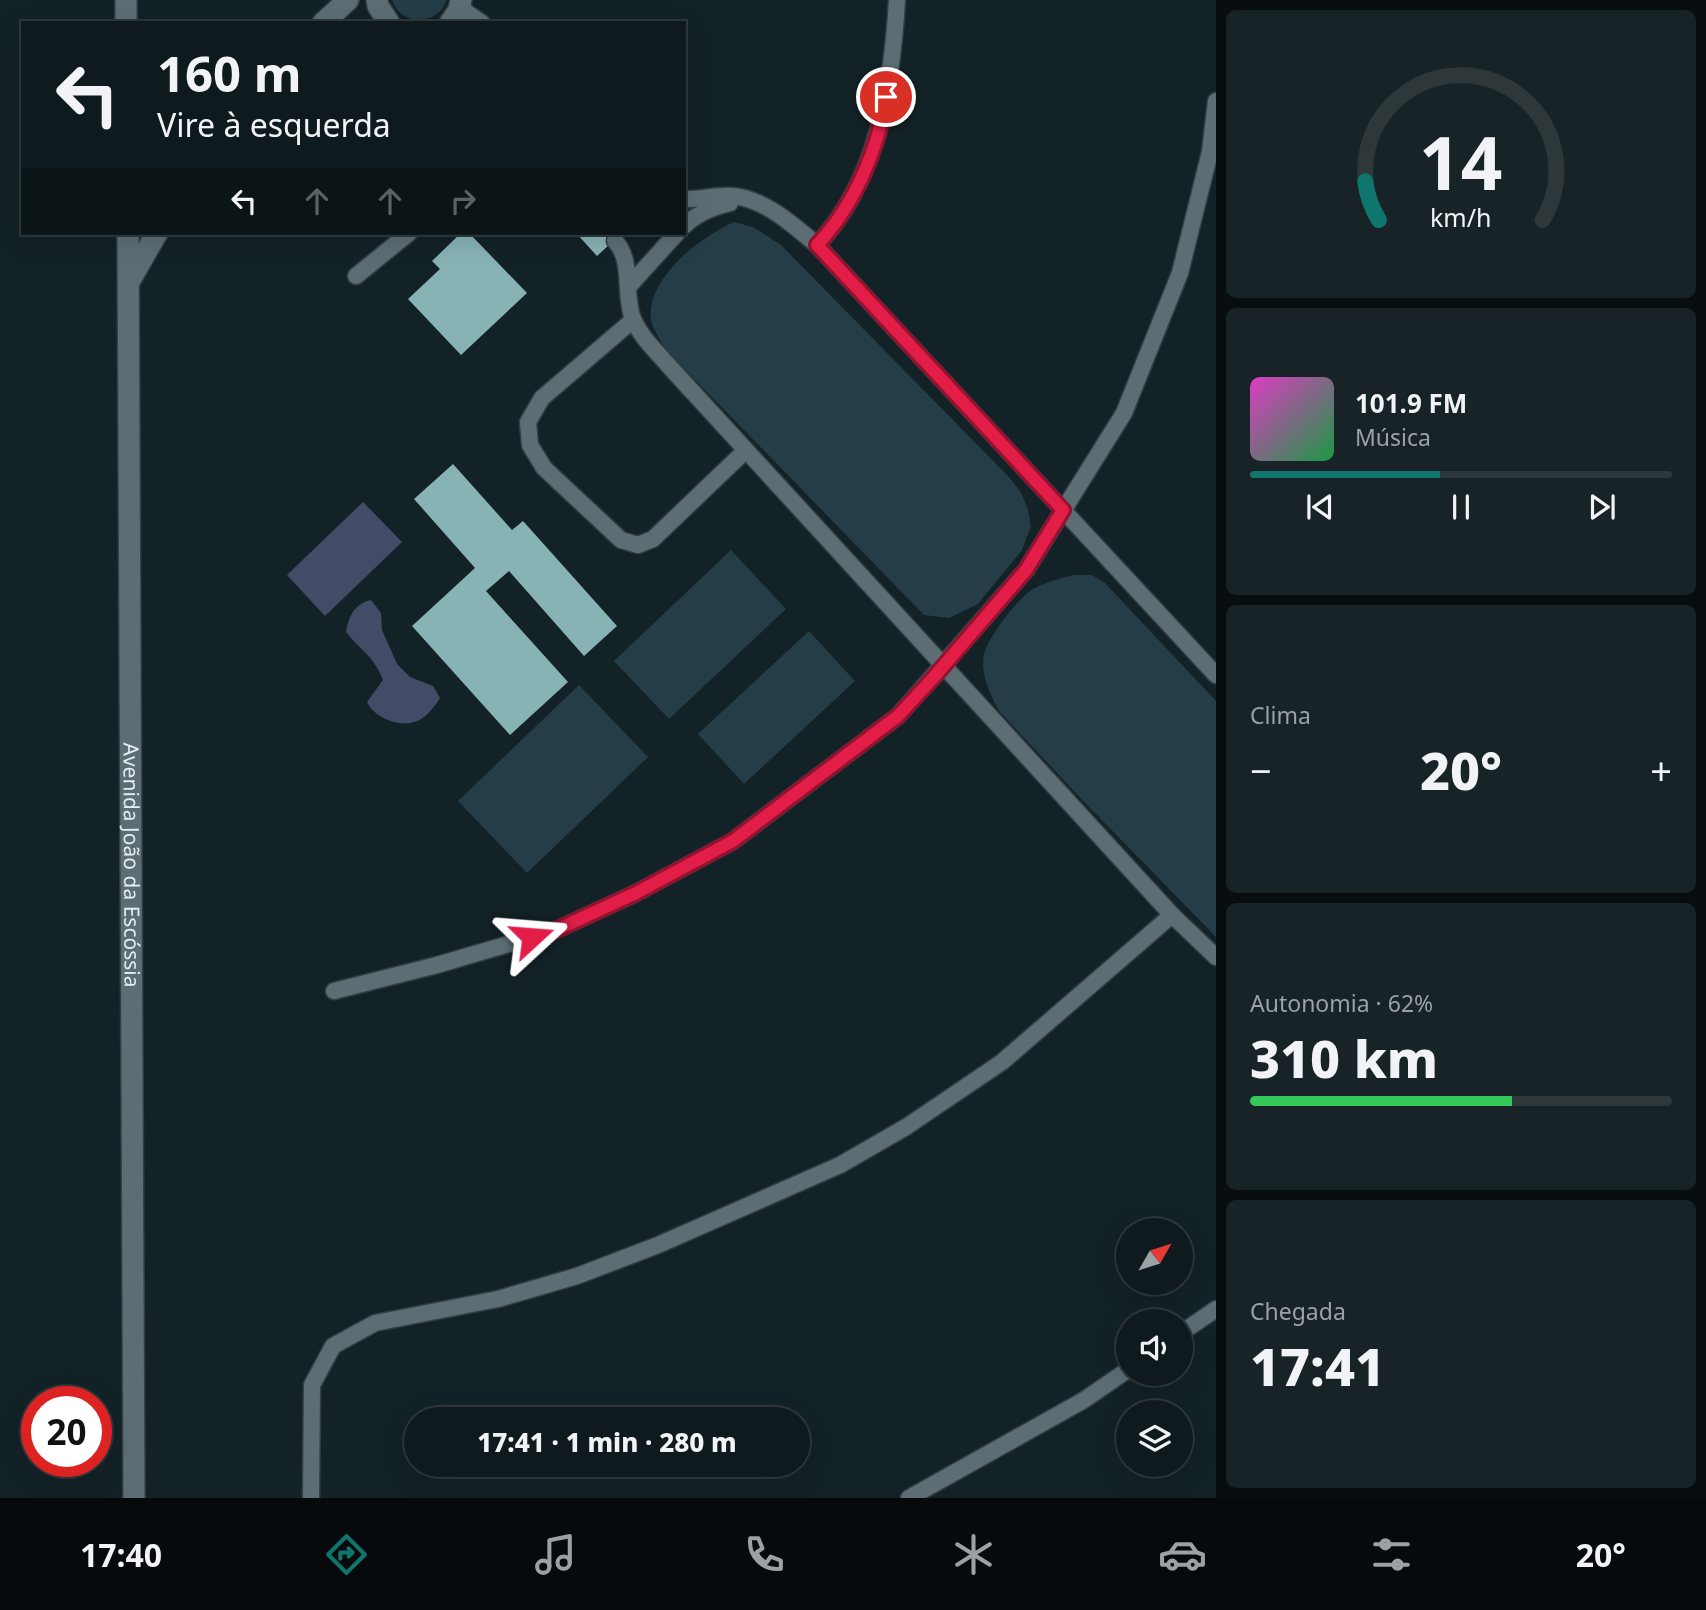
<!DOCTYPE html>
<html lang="pt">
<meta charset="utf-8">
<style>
:root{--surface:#0e1a1d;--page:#172326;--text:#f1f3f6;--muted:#9ba1a4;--line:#2e383b;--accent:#0f766e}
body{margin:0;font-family:"Noto Sans",sans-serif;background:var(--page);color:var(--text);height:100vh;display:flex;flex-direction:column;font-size:26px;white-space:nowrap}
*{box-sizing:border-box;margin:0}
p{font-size:23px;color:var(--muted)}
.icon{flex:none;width:38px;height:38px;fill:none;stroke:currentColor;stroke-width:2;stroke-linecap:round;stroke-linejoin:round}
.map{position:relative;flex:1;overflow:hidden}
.details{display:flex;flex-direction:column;gap:10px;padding:10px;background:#080e10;width:490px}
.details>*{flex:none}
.guide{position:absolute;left:21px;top:21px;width:665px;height:214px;border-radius:0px;box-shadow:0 7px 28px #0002,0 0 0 2px var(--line);background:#0e1a1d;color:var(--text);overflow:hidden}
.needle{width:46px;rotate:51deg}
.controls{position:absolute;left:1116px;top:1218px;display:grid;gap:14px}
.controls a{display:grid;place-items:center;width:77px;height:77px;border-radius:50%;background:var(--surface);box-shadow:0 7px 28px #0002,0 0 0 2px var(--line);font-size:35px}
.speed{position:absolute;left:21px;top:1386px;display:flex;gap:14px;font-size:35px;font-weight:700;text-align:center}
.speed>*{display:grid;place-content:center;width:91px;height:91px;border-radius:50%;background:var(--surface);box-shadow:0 7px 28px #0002,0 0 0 2px var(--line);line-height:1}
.speed .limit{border:10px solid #d22;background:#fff;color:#111}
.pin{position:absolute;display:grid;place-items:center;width:60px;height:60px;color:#fff;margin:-30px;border:4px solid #fff;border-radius:50%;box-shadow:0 2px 7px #0007}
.me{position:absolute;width:77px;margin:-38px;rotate:71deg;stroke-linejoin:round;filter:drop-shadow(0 0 5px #0008)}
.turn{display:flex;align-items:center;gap:24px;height:147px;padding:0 21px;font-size:32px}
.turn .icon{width:91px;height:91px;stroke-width:2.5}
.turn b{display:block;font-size:49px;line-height:60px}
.lanes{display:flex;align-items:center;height:66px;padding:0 21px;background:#0003;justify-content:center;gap:35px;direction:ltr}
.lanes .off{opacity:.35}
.big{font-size:52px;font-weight:800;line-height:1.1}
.details .card{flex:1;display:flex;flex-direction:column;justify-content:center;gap:10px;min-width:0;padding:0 24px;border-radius:10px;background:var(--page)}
.details .dial{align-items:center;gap:0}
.dial svg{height:182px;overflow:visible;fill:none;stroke:var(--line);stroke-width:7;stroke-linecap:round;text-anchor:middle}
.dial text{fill:var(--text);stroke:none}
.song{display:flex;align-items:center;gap:21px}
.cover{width:84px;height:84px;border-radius:10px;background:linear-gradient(135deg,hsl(310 70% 55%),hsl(140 70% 35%))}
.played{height:7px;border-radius:4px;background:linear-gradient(90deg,var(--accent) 45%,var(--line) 45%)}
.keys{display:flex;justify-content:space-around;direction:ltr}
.heat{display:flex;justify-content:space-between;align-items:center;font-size:38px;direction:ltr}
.charge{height:10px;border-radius:5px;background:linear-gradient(90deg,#34c759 62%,var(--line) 0)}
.trip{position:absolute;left:404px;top:1407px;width:406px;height:70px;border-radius:35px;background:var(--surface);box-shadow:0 7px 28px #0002,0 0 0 2px var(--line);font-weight:800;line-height:70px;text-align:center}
.menu{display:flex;height:112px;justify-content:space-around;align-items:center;background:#060a0c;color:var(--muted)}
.menu .icon{width:49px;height:49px}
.menu .active{color:var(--accent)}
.menu b{font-size:32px;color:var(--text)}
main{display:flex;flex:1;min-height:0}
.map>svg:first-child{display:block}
</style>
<main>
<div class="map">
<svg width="1216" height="1498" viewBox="0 0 1216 1498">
<rect width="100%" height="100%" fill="#132227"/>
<g fill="#243d46">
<path d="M392 0H447C437 26 401 27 392 0Z"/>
<path d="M734 222 753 227 781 245 1009 477 1022 494 1028 510 1031 526 1022 550 978 604 949 618 924 615 665 349C661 340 652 329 651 320 646 278 700 237 734 222Z"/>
<path d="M731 550 786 609 669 719 614 661Z"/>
<path d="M1074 575H1092L1104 582 1216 701V937L1087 805 999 711C990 695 980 673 984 654 988 637 1018 598 1033 589 1046 582 1060 578 1074 575Z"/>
<path d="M809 631 855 681 744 784 698 734Z"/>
<path d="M579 685 648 757 527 873 458 801Z"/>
</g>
<g fill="#424c66">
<path d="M363 502 402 542 325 616 287 575Z"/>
<path d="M371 600 381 613 382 630 397 664 410 677 433 686 440 698C435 706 429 714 421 719 404 730 375 719 367 702L383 680C373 655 362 652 346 632 349 616 354 604 371 600Z"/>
</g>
<g fill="#88b3b5">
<path d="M461 233H469L527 293 461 355 408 299 440 269 432 261Z"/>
<path d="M576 233H622L597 256Z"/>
<path d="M453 464 512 530 523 521 617 626 584 656 509 571 486 591 568 682 510 735 412 626 475 568 414 499Z"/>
</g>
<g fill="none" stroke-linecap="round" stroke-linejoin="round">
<defs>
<g id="lane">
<path d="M459 7 482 23"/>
<path d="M684 199C700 200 717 194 733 196 765 199 793 225 817 245L1216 675"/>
<path d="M684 226C697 213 713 207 730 203"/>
<path d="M615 241C633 260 624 292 632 316 638 334 655 350 668 365L1172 915 1216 957"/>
<path d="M817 245C878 181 892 85 897 0"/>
<path d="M356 276 409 233"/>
<path d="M628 287 677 233"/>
<path d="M633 320 542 398 528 422 530 445 544 468 621 540 638 545 653 539 745 451"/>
<path d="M334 991 437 965 556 930 636 893 733 841 898 716 1026 570 1124 413 1180 273 1210 152 1216 101"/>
<path d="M1181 1333 1216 1309"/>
<path d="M311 1498 312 1385 333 1346 375 1323 498 1299 577 1276 658 1245 840 1165 906 1127 1002 1062 1172 915"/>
<path d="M909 1498 1084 1400 1129 1369"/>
</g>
<g id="street">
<path d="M126 0V23"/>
<path d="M377 0 378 6 389 23"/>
<path d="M323 23 348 0"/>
<path d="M450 23 459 10 461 0"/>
<path id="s1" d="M128 233 134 1498"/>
<path d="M130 280 157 233"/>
</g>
</defs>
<use href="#lane" stroke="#333d42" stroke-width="19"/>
<use href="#street" stroke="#333d42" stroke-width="24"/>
<use href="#lane" stroke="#5c6e74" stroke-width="16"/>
<use href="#street" stroke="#5c6e74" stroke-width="21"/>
</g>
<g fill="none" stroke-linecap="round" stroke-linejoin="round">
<defs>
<path id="route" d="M532 937 556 930 636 893 733 841 898 716 934 677 1026 570 1063 510 817 245C853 207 879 149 886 97"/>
</defs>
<use href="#route" stroke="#92132f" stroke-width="18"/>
<use href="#route" stroke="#e11d48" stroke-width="12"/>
</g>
<g text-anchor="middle" stroke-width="7" stroke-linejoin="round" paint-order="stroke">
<g font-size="21" fill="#e4eef2" stroke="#050a0d">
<text dy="7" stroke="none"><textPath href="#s1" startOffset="632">Avenida João da Escóssia</textPath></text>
</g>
</g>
</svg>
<div class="controls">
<a><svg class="needle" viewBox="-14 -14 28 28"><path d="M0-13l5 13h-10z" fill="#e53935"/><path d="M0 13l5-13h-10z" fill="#9ba1a4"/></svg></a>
<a><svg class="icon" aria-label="sound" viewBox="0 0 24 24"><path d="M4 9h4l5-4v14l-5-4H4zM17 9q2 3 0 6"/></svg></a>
<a><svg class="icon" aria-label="layers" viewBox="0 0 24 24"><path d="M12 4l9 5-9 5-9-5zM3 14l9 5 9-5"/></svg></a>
</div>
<div class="speed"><div class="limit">20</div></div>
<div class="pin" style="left:886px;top:97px;background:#d93025"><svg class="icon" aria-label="arrive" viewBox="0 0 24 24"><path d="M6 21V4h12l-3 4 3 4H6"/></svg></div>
<svg class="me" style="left:532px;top:937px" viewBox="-20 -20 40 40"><path d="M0-17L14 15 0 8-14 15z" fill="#e11d48" stroke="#fff" stroke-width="4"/></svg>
<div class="trip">17:41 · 1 min · 280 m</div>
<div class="guide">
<div class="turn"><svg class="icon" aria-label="left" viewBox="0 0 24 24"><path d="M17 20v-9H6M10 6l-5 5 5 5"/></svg><div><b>160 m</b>Vire à esquerda</div></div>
<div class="lanes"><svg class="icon" aria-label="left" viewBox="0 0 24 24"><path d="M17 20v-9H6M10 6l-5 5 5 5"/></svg><svg class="icon off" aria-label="ahead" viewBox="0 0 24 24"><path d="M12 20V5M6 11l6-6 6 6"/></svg><svg class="icon off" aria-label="ahead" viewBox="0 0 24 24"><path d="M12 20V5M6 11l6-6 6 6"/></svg><svg class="icon off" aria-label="right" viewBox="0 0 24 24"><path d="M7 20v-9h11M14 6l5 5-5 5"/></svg></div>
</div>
</div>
<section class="details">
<div class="card dial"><svg viewBox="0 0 100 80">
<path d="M14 69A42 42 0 1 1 86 69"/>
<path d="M14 69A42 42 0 0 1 8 52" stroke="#0f766e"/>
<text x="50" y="56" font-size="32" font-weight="700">14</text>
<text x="50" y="72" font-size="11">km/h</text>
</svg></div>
<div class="card">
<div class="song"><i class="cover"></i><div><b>101.9 FM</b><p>Música</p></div></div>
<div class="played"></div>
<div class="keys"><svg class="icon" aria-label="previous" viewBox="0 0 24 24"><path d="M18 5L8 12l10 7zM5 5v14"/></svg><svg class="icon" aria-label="pause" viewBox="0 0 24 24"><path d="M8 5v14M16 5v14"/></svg><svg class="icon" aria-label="next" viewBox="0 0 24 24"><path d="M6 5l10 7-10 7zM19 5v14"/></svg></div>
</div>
<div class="card"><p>Clima</p>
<div class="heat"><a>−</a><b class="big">20°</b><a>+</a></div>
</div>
<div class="card"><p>Autonomia · 62%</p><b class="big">310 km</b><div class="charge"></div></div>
<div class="card"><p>Chegada</p><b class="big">17:41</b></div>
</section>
</main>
<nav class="menu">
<b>17:40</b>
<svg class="icon active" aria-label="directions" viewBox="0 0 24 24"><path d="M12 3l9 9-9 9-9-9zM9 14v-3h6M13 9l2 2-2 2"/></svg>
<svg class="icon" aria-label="music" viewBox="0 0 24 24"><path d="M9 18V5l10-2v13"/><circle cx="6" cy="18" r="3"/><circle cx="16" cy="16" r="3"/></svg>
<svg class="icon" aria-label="phone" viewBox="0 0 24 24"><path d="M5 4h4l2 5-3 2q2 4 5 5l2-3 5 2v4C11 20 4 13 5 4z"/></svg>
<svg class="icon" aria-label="climate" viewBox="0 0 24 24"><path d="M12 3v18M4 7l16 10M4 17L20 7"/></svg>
<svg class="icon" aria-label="car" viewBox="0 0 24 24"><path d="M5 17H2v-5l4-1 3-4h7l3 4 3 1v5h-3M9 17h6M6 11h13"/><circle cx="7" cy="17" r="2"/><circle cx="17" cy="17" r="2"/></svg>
<svg class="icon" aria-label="filters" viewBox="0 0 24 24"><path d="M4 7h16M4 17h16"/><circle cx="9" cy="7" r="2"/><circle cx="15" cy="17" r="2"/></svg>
<b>20°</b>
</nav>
